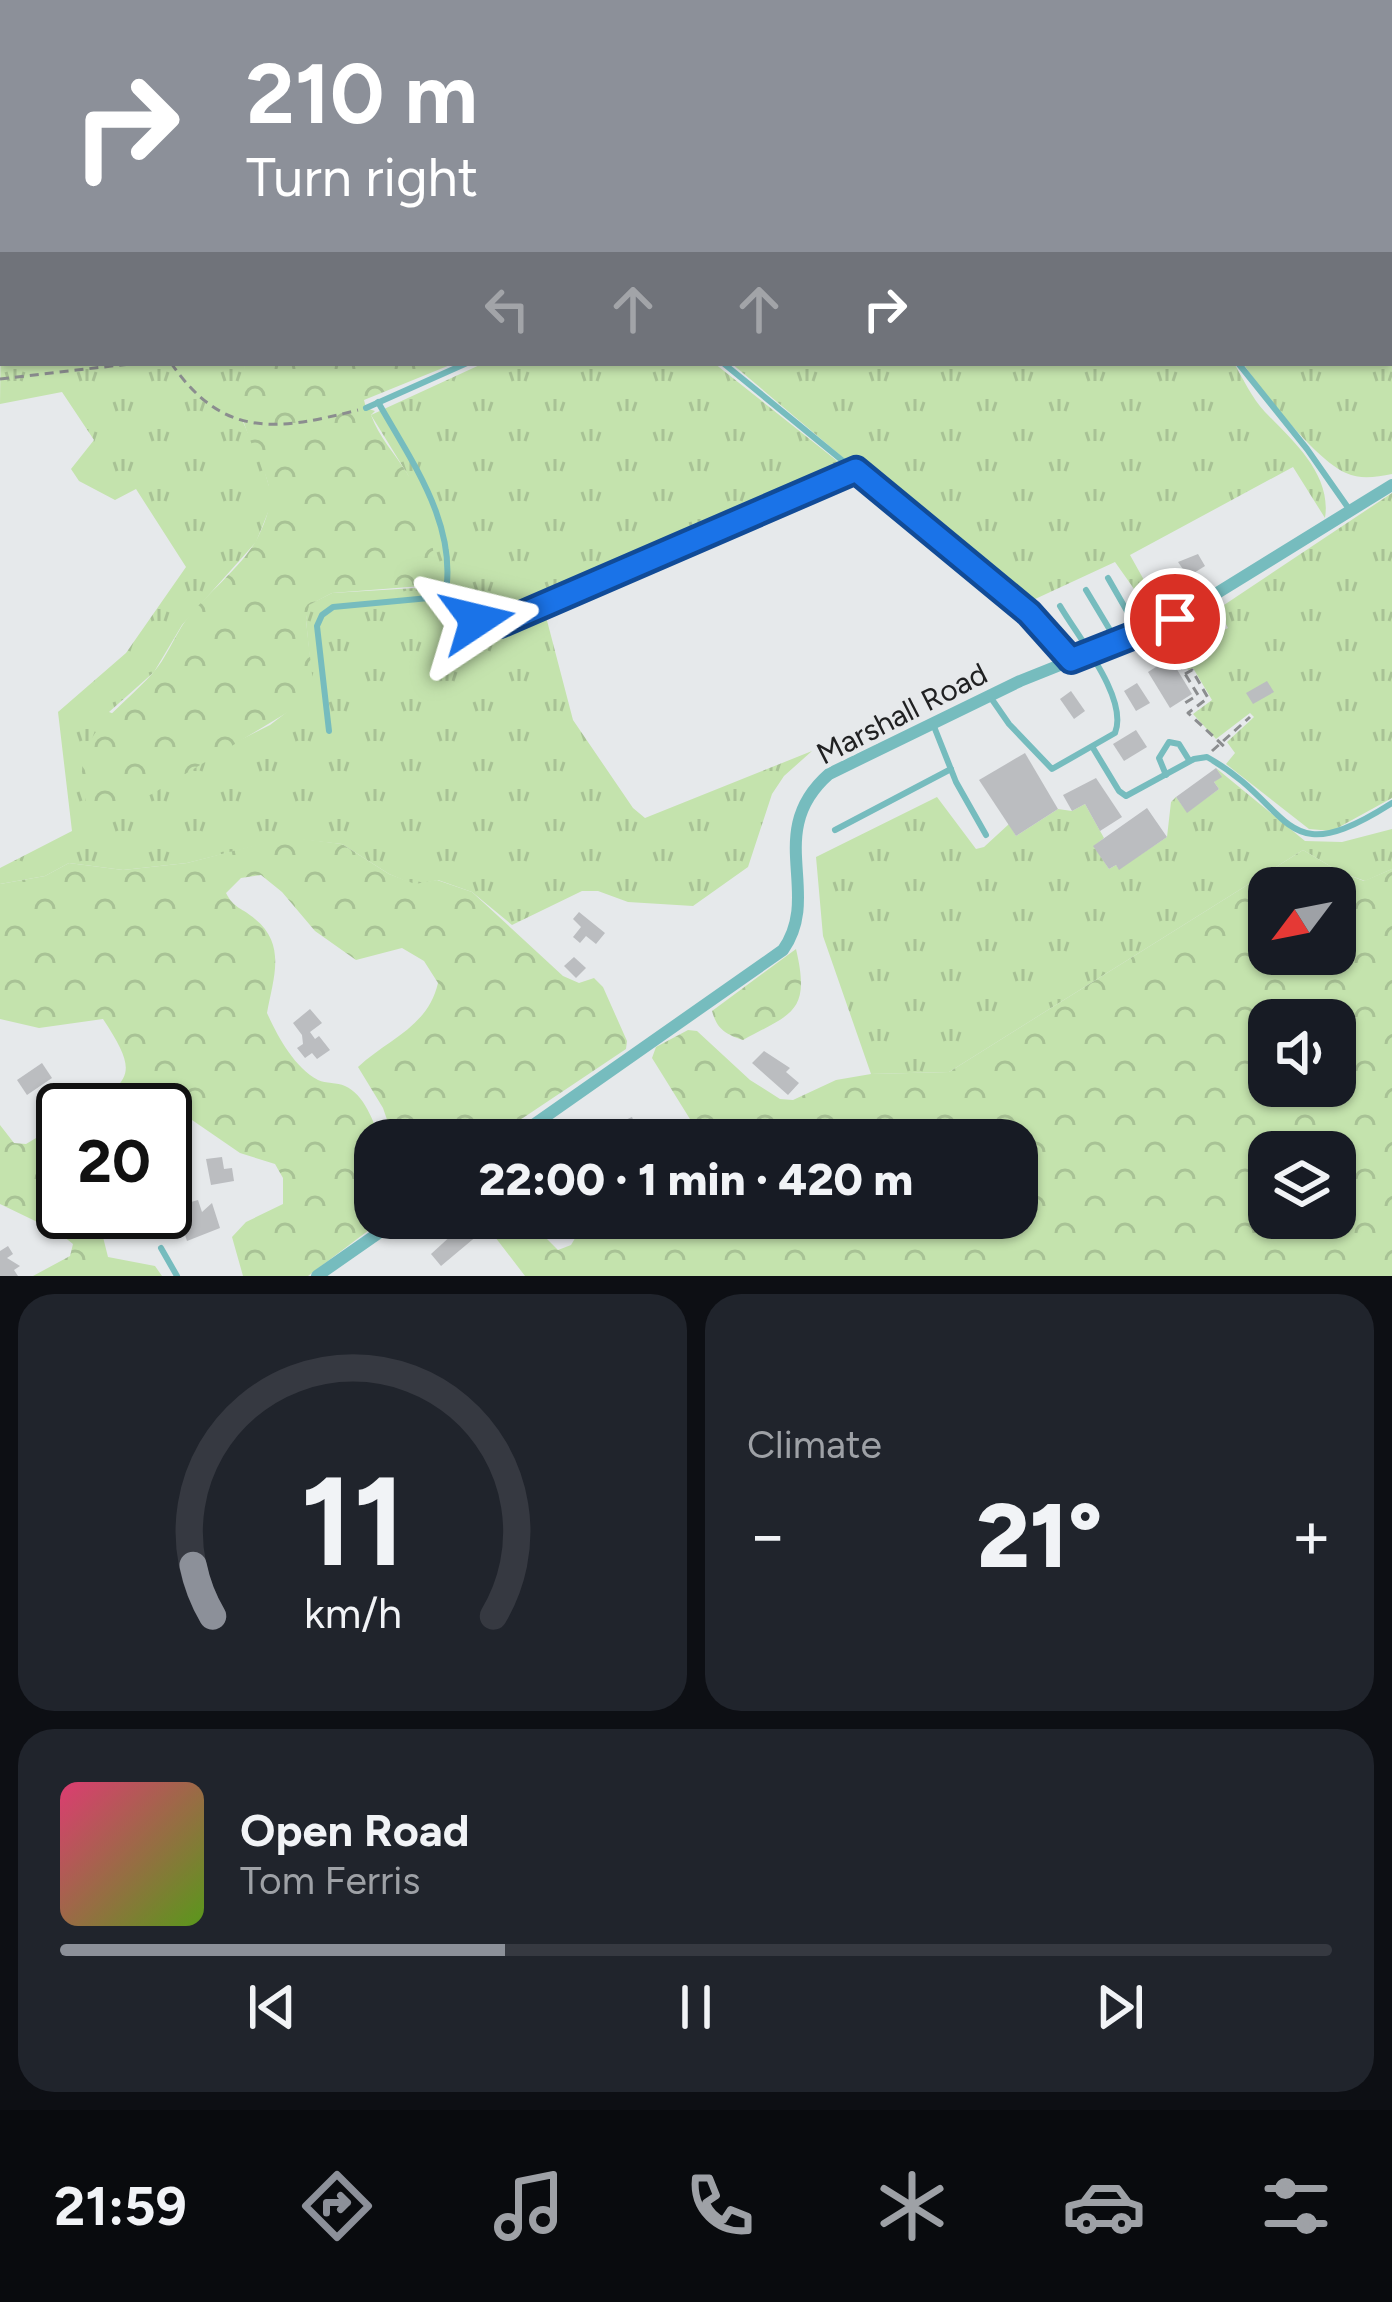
<!DOCTYPE html>
<meta charset="utf-8">
<style>
:root{--surface:#171b24;--page:#20242c;--text:#f1f3f6;--muted:#9ea1a6;--line:#363941;--accent:#8c9099}
body{margin:0;font-family:Figtree,sans-serif;background:var(--page);color:var(--text);height:100vh;display:flex;flex-direction:column;font-size:45px;white-space:nowrap}
*{box-sizing:border-box;margin:0}
p{font-size:39px;color:var(--muted)}
.icon{flex:none;width:66px;height:66px;fill:none;stroke:currentColor;stroke-width:2;stroke-linecap:round;stroke-linejoin:round}
.map{position:relative;height:1276px;overflow:hidden}
.details{display:flex;flex-direction:column;gap:18px;padding:18px;background:#0d0f14;flex:1}
.details>*{flex:none}
.banner{position:absolute;left:0px;top:0px;width:1392px;height:366px;box-shadow:0 3px 9px #0004;background:#8c9099;color:#fff;overflow:hidden}
.needle{width:78px;rotate:238deg}
.fabs{position:absolute;left:1248px;top:867px;display:grid;gap:24px}
.fabs a{display:grid;place-items:center;width:108px;height:108px;border-radius:24px;background:var(--surface);box-shadow:0 3px 9px #0004;font-size:60px}
.speed{position:absolute;left:36px;top:1083px;display:flex;gap:24px;font-size:60px;font-weight:700;text-align:center}
.speed>*{display:grid;place-content:center;width:156px;height:156px;border-radius:50%;background:var(--surface);box-shadow:0 3px 9px #0004;line-height:1}
.speed .limit{border:6px solid #111;border-radius:18px;background:#fff;color:#111}
.pin{position:absolute;display:grid;place-items:center;width:102px;height:102px;color:#fff;margin:-51px;border:6px solid #fff;border-radius:50%;box-shadow:0 3px 12px #0007}
.me{position:absolute;width:132px;margin:-66px;rotate:80deg;stroke-linejoin:round;filter:drop-shadow(0 0 9px #0008)}
.turn{display:flex;align-items:center;gap:42px;height:252px;padding:0 48px;font-size:54px}
.turn .icon{width:156px;height:156px;stroke-width:2.5}
.turn b{display:block;font-size:84px;line-height:102px}
.lanes{display:flex;align-items:center;height:114px;padding:0 48px;background:#0003;justify-content:center;gap:60px;direction:ltr}
.lanes .off{opacity:.35}
.big{font-size:90px;font-weight:800;line-height:1.1}
.details .widget{flex:1;display:flex;flex-direction:column;justify-content:center;gap:18px;min-width:0;padding:0 42px;border-radius:36px;background:var(--page)}
.details .dial{align-items:center;gap:0}
.dial svg{height:312px;overflow:visible;fill:none;stroke:var(--line);stroke-width:7;stroke-linecap:round;text-anchor:middle}
.dial text{fill:var(--text);stroke:none}
.song{display:flex;align-items:center;gap:36px}
.cover{width:144px;height:144px;border-radius:18px;background:linear-gradient(135deg,hsl(340 70% 55%),hsl(90 70% 35%))}
.played{height:12px;border-radius:6px;background:linear-gradient(90deg,var(--accent) 35%,var(--line) 35%)}
.keys{display:flex;justify-content:space-around;direction:ltr}
.heat{display:flex;justify-content:space-between;align-items:center;font-size:66px;direction:ltr}
.details .tiles{flex:1;display:grid;gap:18px;grid-template-columns:1fr 1fr}
.widget:last-child{grid-column:span 2}
.trip{position:absolute;left:354px;top:1119px;width:684px;height:120px;border-radius:36px;background:var(--surface);box-shadow:0 3px 9px #0004;font-weight:800;line-height:120px;text-align:center}
.dock{display:flex;height:192px;justify-content:space-around;align-items:center;background:#090b0e;color:var(--muted)}
.dock .icon{width:84px;height:84px}
.dock .current{color:var(--accent)}
.dock b{font-size:54px;color:var(--text)}
.map>svg:first-child{display:block}
</style>
<div class="map">
<svg width="1392" height="1276" viewBox="0 0 1392 1276">
<defs>
<pattern id="grass-tufts" width="24" height="20" patternUnits="userSpaceOnUse" patternTransform="scale(3)"><rect width="24" height="20" fill="#c4e3ad"/><path d="M3 7l-1-3M5 7V3M7 7l1-3M15 17l-1-3M17 17v-4M19 17l1-3" fill="none" stroke="#a8c295"/></pattern>
<pattern id="forest-crowns" width="20" height="18" patternUnits="userSpaceOnUse" patternTransform="scale(3)"><rect width="20" height="18" fill="#c4e3ad"/><path d="M2 6a3 3 0 1 1 6 0M12 15a3 3 0 1 1 6 0" fill="none" stroke="#a8c295"/></pattern>
</defs>
<rect width="100%" height="100%" fill="#e6e9eb"/>
<g fill="url(#grass-tufts)">
<path d="M1392 11V474C1376 477 1361 480 1346 473 1317 461 1261 391 1243 363H1389Z"/>
<path d="M3 154V363H245L243 422 264 469 273 500 256 542 182 625 154 672 109 712 214 753 270 725 313 692 306 620 308 605 332 593 432 587 408 475 371 415 484 363H714L851 472 544 609 573 720 633 808 645 818 812 751 784 776 772 794 748 867 693 906 628 902 598 891H582L512 925 472 892 438 880 415 885 389 874 342 844 287 838 187 863 123 870 69 863 45 876 0 884V868L72 831 58 712 126 653 186 567 136 489 115 500 79 481 71 469 94 440 62 392 0 404Z"/>
<path d="M731 363H1234C1243 379 1252 398 1265 412 1292 440 1332 474 1325 518L1293 467 1130 555 1164 616 1156 620 1115 562 1033 600 1024 610Z"/>
<path d="M1392 493V798L1332 831 1309 829 1226 764 1235 753 1227 742 1254 717 1250 713 1216 739 1193 714 1212 700 1193 668 1188 670 1185 664 1210 649 1205 642 1185 651 1172 633 1205 616 1216 634 1228 628 1218 609Z"/>
<path d="M1216 768 1305 841 1342 842 1392 829V869L1365 881 1340 872 1303 850 949 1072 871 1074 823 936 816 857 937 797 976 849 984 847 1009 824 1016 836 1058 809 1072 811 1085 804 1104 838 1094 846 1109 869 1116 865 1119 869 1167 837 1171 802 1176 797 1187 812 1219 789 1214 782 1221 776Z"/>
</g>
<g fill="url(#forest-crowns)" fill-rule="evenodd">
<path d="M0 0H166L3 3 0 156Z"/>
<path d="M245 363H455L364 400 366 408 375 411 371 415C379 437 395 454 407 473 427 508 436 545 435 585L332 593 309 605 306 620 314 693 308 700 152 794 107 814 89 811C64 739 110 720 152 674 166 659 174 637 186 620 206 594 244 565 258 537 284 485 261 475 245 426 238 407 242 383 245 363Z"/>
<path d="M287 837 342 844 389 874 415 884 437 880 472 892 563 976 579 983 594 978 603 987 627 1041 626 1049 490 1140H394L383 1108 358 1067C388 1039 428 1027 438 983L424 961 402 948 356 960 315 931 282 892 261 875 241 878 226 893C234 909 243 908 255 919 287 945 273 979 267 1013 278 1037 294 1067 318 1080 326 1084 337 1082 345 1086 364 1094 374 1122 380 1140H375V1218H385L308 1276H243L232 1237 246 1222 283 1204V1178L275 1164 240 1153 192 1120C161 1129 170 1158 165 1180V1110H83C135 1080 137 1071 103 1019L39 1028 0 1019V884L45 876 69 863 123 870 187 863Z"/>
<path d="M1303 850 1340 872 1364 881 1392 869V1276H525L482 1220 526 1218 558 1250 571 1245 587 1218H1017V1140H703L652 1058 656 1047 688 1030 697 1031 750 1080 780 1099 793 1100 836 1080 871 1074 949 1072ZM1269 888H1335V954H1269ZM1269 1020H1335V1086H1269ZM1269 1152H1335V1218H1269Z"/>
<path d="M796 949C811 1013 792 1013 743 1040 725 1034 717 1029 712 1011Z"/>
<path d="M63 1122V1212H103L102 1233 108 1257 155 1266 162 1276H33L70 1256 73 1244 58 1232 0 1204V1125L14 1143 26 1144Z"/>
</g>
<g fill="#bbbdc0">
<path d="M1198 554 1205 566 1189 576 1202 598 1183 610 1173 595 1182 589 1177 581 1187 575 1178 562Z"/>
<path d="M1170 658 1192 694 1170 708 1148 672Z"/>
<path d="M1267 681 1274 692 1253 704 1246 693Z"/>
<path d="M1137 683 1150 703 1136 711 1124 691Z"/>
<path d="M1071 691 1085 711 1074 719 1060 699Z"/>
<path d="M1136 730 1147 747 1124 761 1113 744Z"/>
<path d="M1025 753 1058 809 1016 836 979 780Z"/>
<path d="M1216 768 1222 777 1214 782 1219 789 1187 813 1176 797Z"/>
<path d="M1096 778 1122 817 1100 831 1085 804 1072 811 1063 795Z"/>
<path d="M1147 808 1167 837 1119 870 1116 865 1109 869 1093 846Z"/>
<path d="M579 912 605 933 596 944 586 936 580 943 573 937 581 927 573 919Z"/>
<path d="M574 957 586 968 576 978 564 966Z"/>
<path d="M310 1009 322 1023 310 1032 315 1039 319 1036 330 1050 317 1059 312 1053 305 1058 297 1048 303 1044 302 1035 293 1023Z"/>
<path d="M764 1051 790 1068 786 1072 799 1083 788 1095 752 1063Z"/>
<path d="M42 1063 52 1078 27 1095 17 1080Z"/>
<path d="M632 1117 638 1132 625 1140H610L605 1129Z"/>
<path d="M222 1157 224 1169 232 1168 234 1181 211 1185 206 1159Z"/>
<path d="M198 1200 202 1212 212 1203 220 1228 187 1241 180 1220 188 1217 184 1204Z"/>
<path d="M466 1222 478 1235 441 1266 431 1254Z"/>
<path d="M8 1246 13 1254 7 1258 20 1266 14 1270 18 1276H0V1251Z"/>
</g>
<g fill="none" stroke-linecap="round" stroke-linejoin="round">
<g stroke="#8b8d8f" stroke-width="3" stroke-dasharray="9 6" stroke-linecap="butt">
<path d="M0 168 3 167"/>
<path d="M0 301H3"/>
<path d="M171 363C224 440 278 430 358 410"/>
<path d="M0 379 138 363"/>
<path d="M1162 636 1198 695 1185 703 1183 700"/>
<path d="M1148 646 1160 665"/>
<path d="M1185 674 1192 670 1208 698 1188 713 1228 750"/>
<path d="M1212 751 1250 717"/>
</g>
<g stroke="#76bcbe" stroke-width="6">
<path d="M1184 3 1190 0"/>
<path d="M1207 3 1211 0"/>
<path d="M1389 8 1392 7"/>
<path d="M723 363 1029 613 1071 660"/>
<path d="M1238 363 1307 449 1349 509"/>
<path d="M378 402C413 464 461 529 444 602"/>
<path d="M366 408 467 363"/>
<path d="M1108 578 1139 632"/>
<path d="M1086 590 1116 640"/>
<path d="M991 698 1009 724 1052 769 1115 733C1129 699 1078 637 1060 606"/>
<path d="M933 724 956 782 986 835"/>
<path d="M329 731 317 626 322 615 333 607 429 598 483 623 500 624 856 470"/>
<path d="M1093 748 1119 791 1126 796 1194 759 1207 757C1296 807 1279 875 1392 803"/>
<path d="M1166 775 1159 758 1169 742 1179 744 1189 760"/>
<path d="M835 830 951 769"/>
<path d="M161 1248 177 1276"/>
</g>
<g stroke="#76bcbe" stroke-width="12">
<path d="M512 1140 783 950C823 893 763 832 829 774L1020 681 1175 619 1392 485"/>
<path d="M317 1276 400 1218"/>
</g>
</g>
<g fill="none" stroke-linecap="round" stroke-linejoin="round">
<defs>
<path id="route" d="M477 620 500 624 856 470 1029 613 1071 660 1175 619"/>
</defs>
<use href="#route" stroke="#114b97" stroke-width="30"/>
<use href="#route" stroke="#1a73e8" stroke-width="21"/>
</g>
<g text-anchor="middle" stroke-width="9" stroke-linejoin="round" paint-order="stroke">
<g font-size="30" fill="#202122" stroke="#e6e9eb">
<text transform="translate(902 714) rotate(-27)" y="10">Marshall Road</text>
</g>
</g>
</svg>
<div class="fabs">
<a><svg class="needle" viewBox="-14 -14 28 28"><path d="M0-13l5 13h-10z" fill="#e53935"/><path d="M0 13l5-13h-10z" fill="#9ea1a6"/></svg></a>
<a><svg class="icon" aria-label="sound" viewBox="0 0 24 24"><path d="M4 9h4l5-4v14l-5-4H4zM17 9q2 3 0 6"/></svg></a>
<a><svg class="icon" aria-label="layers" viewBox="0 0 24 24"><path d="M12 4l9 5-9 5-9-5zM3 14l9 5 9-5"/></svg></a>
</div>
<div class="speed"><div class="limit">20</div></div>
<div class="pin" style="left:1175px;top:619px;background:#d93025"><svg class="icon" aria-label="arrive" viewBox="0 0 24 24"><path d="M6 21V4h12l-3 4 3 4H6"/></svg></div>
<svg class="me" style="left:477px;top:620px" viewBox="-20 -20 40 40"><path d="M0-17L14 15 0 8-14 15z" fill="#1a73e8" stroke="#fff" stroke-width="4"/></svg>
<div class="trip">22:00 · 1 min · 420 m</div>
<div class="banner">
<div class="turn"><svg class="icon" aria-label="right" viewBox="0 0 24 24"><path d="M7 20v-9h11M14 6l5 5-5 5"/></svg><div><b>210 m</b>Turn right</div></div>
<div class="lanes"><svg class="icon off" aria-label="left" viewBox="0 0 24 24"><path d="M17 20v-9H6M10 6l-5 5 5 5"/></svg><svg class="icon off" aria-label="ahead" viewBox="0 0 24 24"><path d="M12 20V5M6 11l6-6 6 6"/></svg><svg class="icon off" aria-label="ahead" viewBox="0 0 24 24"><path d="M12 20V5M6 11l6-6 6 6"/></svg><svg class="icon" aria-label="right" viewBox="0 0 24 24"><path d="M7 20v-9h11M14 6l5 5-5 5"/></svg></div>
</div>
</div>
<section class="details">
<div class="tiles">
<div class="widget dial"><svg viewBox="0 0 100 80">
<path d="M14 69A42 42 0 1 1 86 69"/>
<path d="M14 69A42 42 0 0 1 9 56" stroke="#8c9099"/>
<text x="50" y="56" font-size="32" font-weight="700">11</text>
<text x="50" y="72" font-size="11">km/h</text>
</svg></div>
<div class="widget"><p>Climate</p>
<div class="heat"><a>−</a><b class="big">21°</b><a>+</a></div>
</div>
<div class="widget">
<div class="song"><i class="cover"></i><div><b>Open Road</b><p>Tom Ferris</p></div></div>
<div class="played"></div>
<div class="keys"><svg class="icon" aria-label="previous" viewBox="0 0 24 24"><path d="M18 5L8 12l10 7zM5 5v14"/></svg><svg class="icon" aria-label="pause" viewBox="0 0 24 24"><path d="M8 5v14M16 5v14"/></svg><svg class="icon" aria-label="next" viewBox="0 0 24 24"><path d="M6 5l10 7-10 7zM19 5v14"/></svg></div>
</div>
</div>
</section>
<nav class="dock">
<b>21:59</b>
<svg class="icon current" aria-label="directions" viewBox="0 0 24 24"><path d="M12 3l9 9-9 9-9-9zM9 14v-3h6M13 9l2 2-2 2"/></svg>
<svg class="icon" aria-label="music" viewBox="0 0 24 24"><path d="M9 18V5l10-2v13"/><circle cx="6" cy="18" r="3"/><circle cx="16" cy="16" r="3"/></svg>
<svg class="icon" aria-label="phone" viewBox="0 0 24 24"><path d="M5 4h4l2 5-3 2q2 4 5 5l2-3 5 2v4C11 20 4 13 5 4z"/></svg>
<svg class="icon" aria-label="climate" viewBox="0 0 24 24"><path d="M12 3v18M4 7l16 10M4 17L20 7"/></svg>
<svg class="icon" aria-label="car" viewBox="0 0 24 24"><path d="M5 17H2v-5l4-1 3-4h7l3 4 3 1v5h-3M9 17h6M6 11h13"/><circle cx="7" cy="17" r="2"/><circle cx="17" cy="17" r="2"/></svg>
<svg class="icon" aria-label="filters" viewBox="0 0 24 24"><path d="M4 7h16M4 17h16"/><circle cx="9" cy="7" r="2"/><circle cx="15" cy="17" r="2"/></svg>
</nav>
